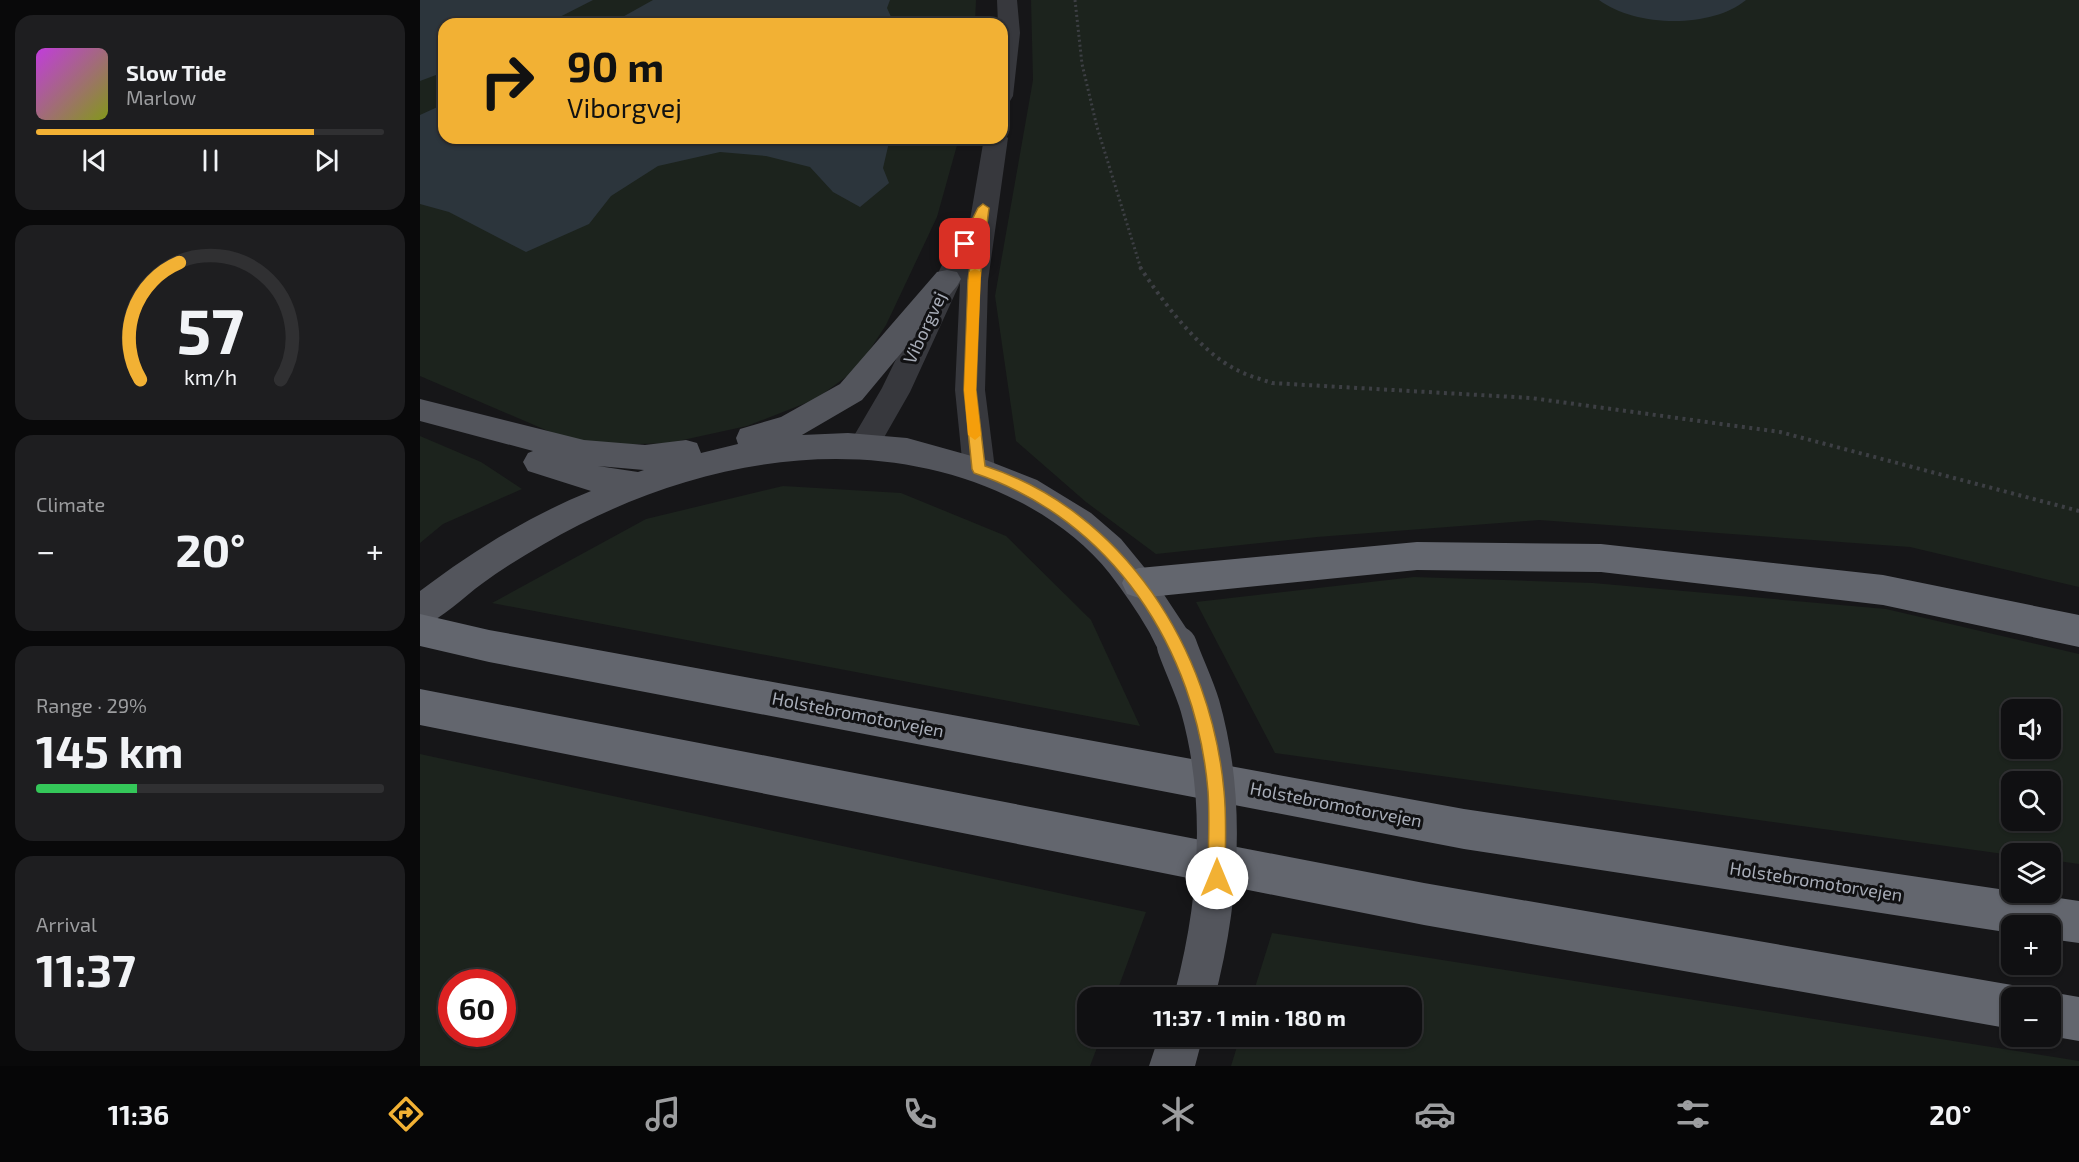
<!DOCTYPE html>
<meta charset="utf-8">
<style>
:root{--surface:#101012;--page:#1e1e20;--text:#f1f3f6;--muted:#9c9d9f;--line:#303032;--accent:#f2b134}
body{margin:0;font-family:"Exo 2",sans-serif;background:var(--page);color:var(--text);height:100vh;display:flex;flex-direction:column;font-size:22px;white-space:nowrap}
*{box-sizing:border-box;margin:0}
p{font-size:20px;color:var(--muted)}
.icon{flex:none;width:33px;height:33px;fill:none;stroke:currentColor;stroke-width:2;stroke-linecap:round;stroke-linejoin:round}
.map{position:relative;flex:1;overflow:hidden}
.sheet{display:flex;flex-direction:column;gap:15px;padding:15px;background:#09090a;width:420px}
.sheet>*{flex:none}
.hud{position:absolute;left:18px;top:18px;width:570px;height:126px;border-radius:18px;box-shadow:0 2px 4px #0004,0 0 0 2px var(--line);background:#f2b134;color:#111;overflow:hidden}
.controls{position:absolute;left:1581px;top:699px;display:grid;gap:12px}
.controls a{display:grid;place-items:center;width:60px;height:60px;border-radius:12px;background:var(--surface);box-shadow:0 2px 4px #0004,0 0 0 2px var(--line);font-size:30px}
.speed{position:absolute;left:18px;top:969px;display:flex;gap:12px;font-size:30px;font-weight:700;text-align:center}
.speed>*{display:grid;place-content:center;width:78px;height:78px;border-radius:50%;background:var(--surface);box-shadow:0 2px 4px #0004,0 0 0 2px var(--line);line-height:1}
.speed .limit{border:9px solid #d22;background:#fff;color:#111}
.pin{position:absolute;display:grid;place-items:center;width:51px;height:51px;color:#fff;margin:-26px;border-radius:12px;box-shadow:0 3px 9px #0006}
.me{position:absolute;width:66px;margin:-33px;rotate:0deg;stroke-linejoin:round;filter:drop-shadow(0 0 4px #0008)}
.turn{display:flex;align-items:center;gap:21px;height:126px;padding:0 30px;font-size:27px}
.turn .icon{width:78px;height:78px;stroke-width:2.5}
.turn b{display:block;font-size:42px;line-height:51px}
.big{font-size:45px;font-weight:700;line-height:1.1}
.sheet .card{flex:1;display:flex;flex-direction:column;justify-content:center;gap:9px;min-width:0;padding:0 21px;border-radius:18px;background:var(--page)}
.sheet .dial{align-items:center;gap:0}
.dial svg{height:156px;overflow:visible;fill:none;stroke:var(--line);stroke-width:7;stroke-linecap:round;text-anchor:middle}
.dial text{fill:var(--text);stroke:none}
.song{display:flex;align-items:center;gap:18px}
.cover{width:72px;height:72px;border-radius:9px;background:linear-gradient(135deg,hsl(290 70% 55%),hsl(70 70% 35%))}
.played{height:6px;border-radius:3px;background:linear-gradient(90deg,var(--accent) 80%,var(--line) 80%)}
.keys{display:flex;justify-content:space-around;direction:ltr}
.heat{display:flex;justify-content:space-between;align-items:center;font-size:33px;direction:ltr}
.charge{height:9px;border-radius:4px;background:linear-gradient(90deg,#34c759 29%,var(--line) 0)}
.trip{position:absolute;left:657px;top:987px;width:345px;height:60px;border-radius:18px;background:var(--surface);box-shadow:0 2px 4px #0004,0 0 0 2px var(--line);font-weight:700;line-height:60px;text-align:center}
.tabs{display:flex;height:96px;justify-content:space-around;align-items:center;background:#060607;color:var(--muted)}
.tabs .icon{width:42px;height:42px}
.tabs .active{color:var(--accent)}
.tabs b{font-size:27px;color:var(--text)}
main{display:flex;flex:1;min-height:0}
.map>svg:first-child{display:block}
</style>
<main>
<section class="sheet">
<div class="card">
<div class="song"><i class="cover"></i><div><b>Slow Tide</b><p>Marlow</p></div></div>
<div class="played"></div>
<div class="keys"><svg class="icon" aria-label="previous" viewBox="0 0 24 24"><path d="M18 5L8 12l10 7zM5 5v14"/></svg><svg class="icon" aria-label="pause" viewBox="0 0 24 24"><path d="M8 5v14M16 5v14"/></svg><svg class="icon" aria-label="next" viewBox="0 0 24 24"><path d="M6 5l10 7-10 7zM19 5v14"/></svg></div>
</div>
<div class="card dial"><svg viewBox="0 0 100 80">
<path d="M14 69A42 42 0 1 1 86 69"/>
<path d="M14 69A42 42 0 0 1 34 9" stroke="#f2b134"/>
<text x="50" y="56" font-size="32" font-weight="700">57</text>
<text x="50" y="72" font-size="11">km/h</text>
</svg></div>
<div class="card"><p>Climate</p>
<div class="heat"><a>−</a><b class="big">20°</b><a>+</a></div>
</div>
<div class="card"><p>Range · 29%</p><b class="big">145 km</b><div class="charge"></div></div>
<div class="card"><p>Arrival</p><b class="big">11:37</b></div>
</section>
<div class="map">
<svg width="1659" height="1066" viewBox="0 0 1659 1066">
<rect width="100%" height="100%" fill="#161618"/>
<g fill="#1c231d" fill-rule="evenodd">
<path d="M0 0H556L555 24H24V138H539L517 217 466 325 438 368 396 399 327 426 249 443 163 446 0 376Z"/>
<path d="M611 0H1659V587L1490 547 1119 520 897 537 736 554 666 502 596 441 575 296 613 80Z"/>
<path d="M0 436 61 462 102 489 23 524 0 543Z"/>
<path d="M363 486 481 493 586 536 671 620 720 726 72 603 226 519Z"/>
<path d="M994 577 1173 583 1466 609 1659 654V864L1631 860 1630 854 1591 855 855 753 776 602ZM1592 710H1630V748H1592ZM1592 782H1630V820H1592Z"/>
<path d="M0 754 726 912 695 997 668 998V1036L681 1037 670 1066H0ZM82 982V1034H32V982Z"/>
<path d="M852 933 1659 1061V1066H811L820 1037 992 1036V998L832 997Z"/>
</g>
<g fill="#2c353c">
<path d="M0 0H173L126 24H24V72L0 81Z"/>
<path d="M233 0H470L467 8 472 19 469 24H190Z"/>
<path d="M1179 0H1326C1291 29 1215 27 1179 0Z"/>
<path d="M24 104V138H470L463 168 469 183 440 207 413 192 390 167 346 156 300 152 238 166 191 196 169 224 106 252 29 212 0 204V115Z"/>
</g>
<g fill="none" stroke-linecap="round" stroke-linejoin="round">
<path stroke="#3d3f44" stroke-width="3" stroke-dasharray="2 3" stroke-linecap="butt" d="M655 0 662 64 677 127 721 269"/>
<path stroke="#3d3f44" stroke-width="4" stroke-dasharray="3 4.5" stroke-linecap="butt" d="M720 267C742 301 780 352 817 370 828 376 841 379 852 383L1111 398 1360 432 1659 511"/>
<g fill="#37383d" fill-rule="evenodd">
<path d="M577 0H597L600 33 593 96 590 101 582 103V24H578Z"/>
<path d="M582 132 588 138 568 281 565 390 575 469 570 478 559 482 548 478 543 469 535 390 540 283 490 392 454 455 443 458 432 455 428 446 462 388 540 228 544 222 550 220 564 138H582Z"/>
</g>
<g fill="#53555c" fill-rule="evenodd">
<path d="M527 270 537 272 541 279 537 286 442 400 382 435 428 433 487 438 566 460 617 480 671 513 701 539 733 578 770 634 775 646 770 658 757 662C754 661 747 660 744 657 738 652 733 638 728 630 717 611 704 592 690 574 669 547 641 525 611 508 457 422 270 459 124 544 103 556 82 569 63 583 42 598 24 618 0 627V591C53 551 109 516 171 491L108 471 103 462 108 453 113 451 0 421V399L164 440 225 445 266 440 277 443 281 453 318 444 316 438 320 429 361 417 420 384 517 272ZM178 466 224 470 218 472Z"/>
<path d="M739 1036H783L775 1066H729Z"/>
</g>
<g fill="#63666e" fill-rule="evenodd">
<path d="M997 542 1181 544 1463 575 1659 615V647L1463 605 1181 572 997 570 719 598 707 594 702 583 707 572 719 568Z"/>
<path d="M0 614 69 630 1044 809 1659 901V943L1630 939V926H1592V933L1044 849 69 662 0 646Z"/>
<path d="M0 689 1004 883 1592 985 1608 991 1610 998H1592V1029L1004 925 0 725Z"/>
<path d="M1630 992 1659 997V1041L1630 1036V998H1617Z"/>
</g>
<path stroke="#53555c" stroke-width="40" d="M757 646C764 666 774 686 780 706 807 802 799 903 774 998"/>
</g>
<path fill="#f2b134" stroke="#9d7322" stroke-width="1.5" d="M563 204 569 208 560 280 556 390 565 466C704 511 791 649 804 791 807 820 805 849 805 878L803 884 797 886 791 884 788 878C788 849 790 820 788 791 776 649 692 519 554 473L552 469 544 390 548 280 554 236 549 246H541L540 244 558 208Z"/>
<path fill="#f59e0b" d="M555 269 561 272 556 390 561 435 555 440 548 435 544 390 549 272Z"/>
<g text-anchor="middle" stroke-width="6" stroke-linejoin="round" paint-order="stroke">
<g font-size="18" fill="#a8adb8" stroke="#111113">
<text transform="translate(505 328) rotate(-65)" y="6">Viborgvej</text>
<text transform="translate(438 715) rotate(11)" y="6">Holstebromotorvejen</text>
<text transform="translate(916 805) rotate(11)" y="6">Holstebromotorvejen</text>
<text transform="translate(1396 882) rotate(9)" y="6">Holstebromotorvejen</text>
</g>
</g>
</svg>
<div class="controls">
<a><svg class="icon" aria-label="sound" viewBox="0 0 24 24"><path d="M4 9h4l5-4v14l-5-4H4zM17 9q2 3 0 6"/></svg></a>
<a><svg class="icon" aria-label="search" viewBox="0 0 24 24"><circle cx="10" cy="10" r="6"/><path d="M15 15l6 6"/></svg></a>
<a><svg class="icon" aria-label="layers" viewBox="0 0 24 24"><path d="M12 4l9 5-9 5-9-5zM3 14l9 5 9-5"/></svg></a>
<a>+</a>
<a>−</a>
</div>
<div class="speed"><div class="limit">60</div></div>
<div class="pin" style="left:545px;top:244px;background:#d93025"><svg class="icon" aria-label="arrive" viewBox="0 0 24 24"><path d="M6 21V4h12l-3 4 3 4H6"/></svg></div>
<svg class="me" style="left:797px;top:878px" viewBox="-20 -20 40 40"><circle r="19" fill="#fff"/><path d="M0-13L10 11 0 6-10 11z" fill="#f2b134"/></svg>
<div class="trip">11:37 · 1 min · 180 m</div>
<div class="hud">
<div class="turn"><svg class="icon" aria-label="right" viewBox="0 0 24 24"><path d="M7 20v-9h11M14 6l5 5-5 5"/></svg><div><b>90 m</b>Viborgvej</div></div>
</div>
</div>
</main>
<nav class="tabs">
<b>11:36</b>
<svg class="icon active" aria-label="directions" viewBox="0 0 24 24"><path d="M12 3l9 9-9 9-9-9zM9 14v-3h6M13 9l2 2-2 2"/></svg>
<svg class="icon" aria-label="music" viewBox="0 0 24 24"><path d="M9 18V5l10-2v13"/><circle cx="6" cy="18" r="3"/><circle cx="16" cy="16" r="3"/></svg>
<svg class="icon" aria-label="phone" viewBox="0 0 24 24"><path d="M5 4h4l2 5-3 2q2 4 5 5l2-3 5 2v4C11 20 4 13 5 4z"/></svg>
<svg class="icon" aria-label="climate" viewBox="0 0 24 24"><path d="M12 3v18M4 7l16 10M4 17L20 7"/></svg>
<svg class="icon" aria-label="car" viewBox="0 0 24 24"><path d="M5 17H2v-5l4-1 3-4h7l3 4 3 1v5h-3M9 17h6M6 11h13"/><circle cx="7" cy="17" r="2"/><circle cx="17" cy="17" r="2"/></svg>
<svg class="icon" aria-label="filters" viewBox="0 0 24 24"><path d="M4 7h16M4 17h16"/><circle cx="9" cy="7" r="2"/><circle cx="15" cy="17" r="2"/></svg>
<b>20°</b>
</nav>
